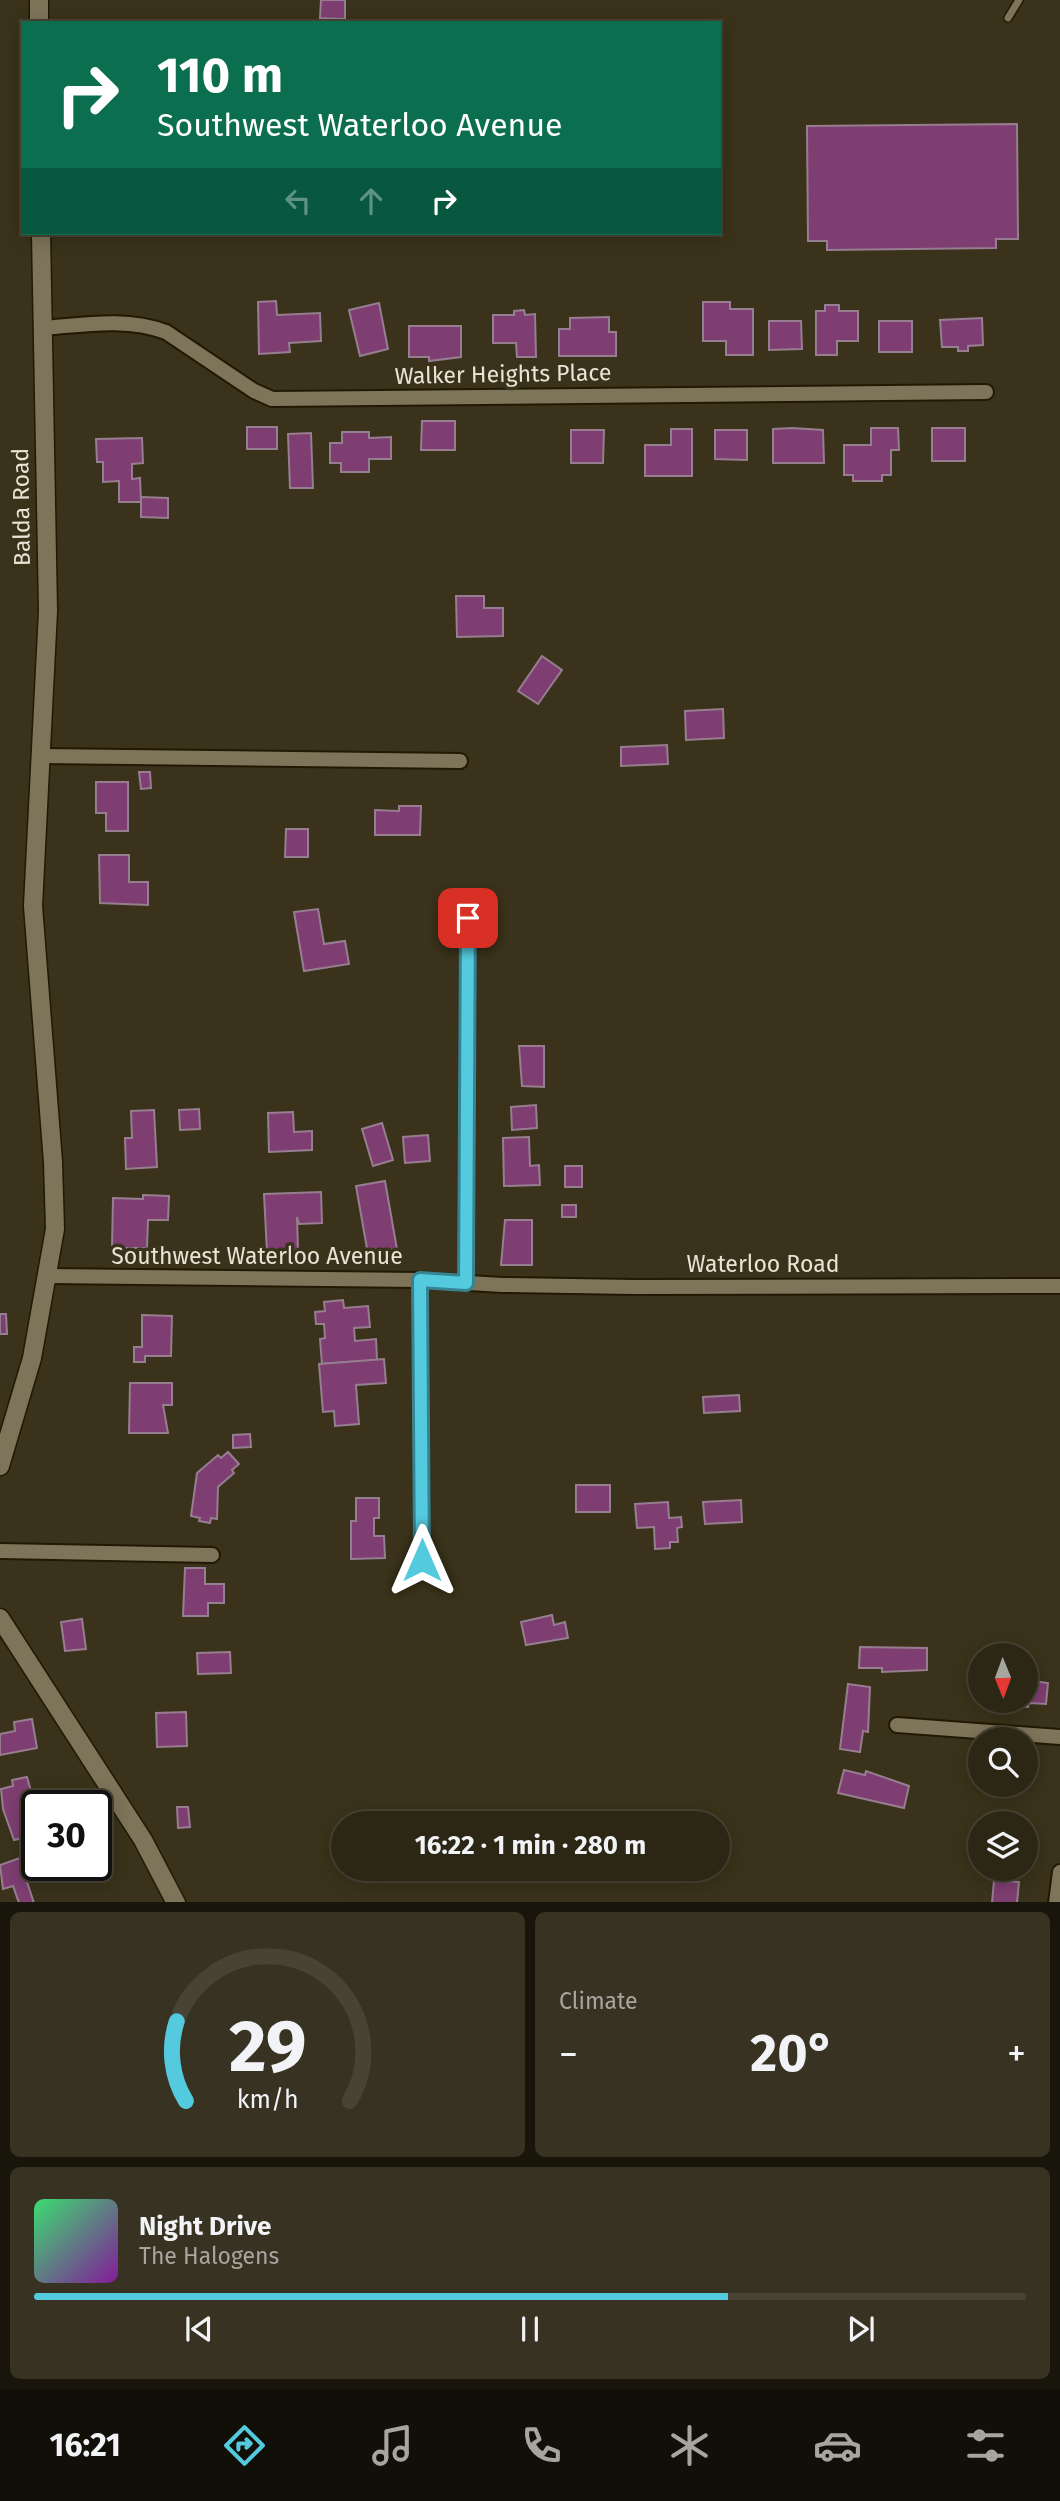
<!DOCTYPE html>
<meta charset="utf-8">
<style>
:root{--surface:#2c2614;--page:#383222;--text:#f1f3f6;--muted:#a6a5a0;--line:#484334;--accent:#54cade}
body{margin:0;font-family:"Fira Sans",sans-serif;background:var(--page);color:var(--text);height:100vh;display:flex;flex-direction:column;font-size:26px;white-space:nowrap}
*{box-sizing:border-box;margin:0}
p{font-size:23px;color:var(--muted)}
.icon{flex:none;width:38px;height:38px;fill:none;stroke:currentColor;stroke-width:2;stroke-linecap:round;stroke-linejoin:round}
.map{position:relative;height:1902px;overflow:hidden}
.drawer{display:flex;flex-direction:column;gap:10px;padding:10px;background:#18150b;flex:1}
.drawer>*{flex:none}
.guide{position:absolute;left:21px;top:21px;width:700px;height:214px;border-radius:0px;box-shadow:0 4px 18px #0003,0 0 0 2px var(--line);background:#0b6e4f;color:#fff;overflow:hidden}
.needle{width:46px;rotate:179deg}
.controls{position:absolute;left:968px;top:1643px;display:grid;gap:14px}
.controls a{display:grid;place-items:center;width:70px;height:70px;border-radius:50%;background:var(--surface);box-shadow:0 4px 18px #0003,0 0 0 2px var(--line);font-size:35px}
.speed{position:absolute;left:21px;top:1790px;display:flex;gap:14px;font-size:35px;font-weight:700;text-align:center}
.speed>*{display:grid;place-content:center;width:91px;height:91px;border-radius:50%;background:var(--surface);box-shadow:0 4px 18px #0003,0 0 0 2px var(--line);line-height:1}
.speed .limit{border:4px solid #111;border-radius:10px;background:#fff;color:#111}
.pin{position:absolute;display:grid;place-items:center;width:60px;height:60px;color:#fff;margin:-30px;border-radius:14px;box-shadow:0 4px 10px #0006}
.me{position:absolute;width:77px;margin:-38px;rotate:0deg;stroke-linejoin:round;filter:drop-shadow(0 0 5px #0008)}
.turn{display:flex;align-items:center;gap:24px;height:147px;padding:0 21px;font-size:32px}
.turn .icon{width:91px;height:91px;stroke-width:2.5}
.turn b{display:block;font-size:49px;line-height:60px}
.lanes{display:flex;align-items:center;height:66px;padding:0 21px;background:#0003;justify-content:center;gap:35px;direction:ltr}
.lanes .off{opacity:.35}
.big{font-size:52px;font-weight:700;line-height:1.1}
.drawer .card{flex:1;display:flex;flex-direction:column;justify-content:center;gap:10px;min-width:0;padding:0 24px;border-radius:10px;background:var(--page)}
.drawer .dial{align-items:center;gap:0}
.dial svg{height:182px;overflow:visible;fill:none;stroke:var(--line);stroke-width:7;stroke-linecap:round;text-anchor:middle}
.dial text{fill:var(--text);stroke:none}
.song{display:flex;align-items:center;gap:21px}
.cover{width:84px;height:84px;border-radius:10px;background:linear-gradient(135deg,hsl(140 70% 55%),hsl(290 70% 35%))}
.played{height:7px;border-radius:4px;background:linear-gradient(90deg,var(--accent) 70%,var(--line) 70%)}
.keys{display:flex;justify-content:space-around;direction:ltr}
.heat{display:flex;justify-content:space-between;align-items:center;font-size:38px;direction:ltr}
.drawer .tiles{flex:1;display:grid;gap:10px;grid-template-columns:1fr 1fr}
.card:last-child{grid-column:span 2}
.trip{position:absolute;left:331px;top:1811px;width:399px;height:70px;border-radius:35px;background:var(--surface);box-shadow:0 4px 18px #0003,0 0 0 2px var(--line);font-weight:700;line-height:70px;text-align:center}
.tab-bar{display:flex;height:112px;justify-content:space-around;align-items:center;background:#120f08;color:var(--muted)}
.tab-bar .icon{width:49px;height:49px}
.tab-bar .active{color:var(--accent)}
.tab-bar b{font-size:32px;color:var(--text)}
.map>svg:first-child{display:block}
</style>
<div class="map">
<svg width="1060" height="1903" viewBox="0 0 1060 1903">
<rect width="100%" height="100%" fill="#3a321a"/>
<g fill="#7e3e71" stroke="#967e90" stroke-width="2">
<path d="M321 0H345V19L320 18Z"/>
<path d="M1017 124 1018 239H996V248L827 250V241H808L807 126Z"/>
<path d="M276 301 277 315 320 313 321 341 289 343 290 352 259 354 258 302Z"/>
<path d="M703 302H730V309H753V355H726V341H703Z"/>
<path d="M379 303 388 349 360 356 349 310Z"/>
<path d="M825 305H839V311H858V341H837V355H816V311H825Z"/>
<path d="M524 310 525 315 535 314 536 357H517L516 343H493V315H514V311Z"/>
<path d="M609 317V332H616V356H559V329H570V318Z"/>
<path d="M982 318 983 345 968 346V351H958V347H942L940 320Z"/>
<path d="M769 321H801L802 349 769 350Z"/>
<rect x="879" y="321" width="33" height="31"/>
<path d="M409 326H461V357L429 361V357H409Z"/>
<path d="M422 421H455V450H421Z"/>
<rect x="247" y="427" width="30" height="22"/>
<path d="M792 428 823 430 824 463H773V429Z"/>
<path d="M871 428H898L899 450H891V475H882V481H853V475H844V445H871Z"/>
<rect x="932" y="428" width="33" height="33"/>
<path d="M671 429H692V476H645V445H671Z"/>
<path d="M571 430H604L603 463H571Z"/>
<path d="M715 430H747V460L715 459Z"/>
<path d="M342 432H369V438L391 437V459H369V472H341V463H330V443H342Z"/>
<path d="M311 433 313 488H290L288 434Z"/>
<path d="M142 438 143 463 132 464V479L140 478 141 502H119V481L103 482V462H97L96 439Z"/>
<path d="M141 497 168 498V518L141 517Z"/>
<path d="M456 596H484V608H503V636L457 637Z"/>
<path d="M542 656 562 670 538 704 518 691Z"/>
<path d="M723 709 724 738 686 740 685 711Z"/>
<path d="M667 745 668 764 621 766V747Z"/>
<path d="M139 772H150L151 788 141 789Z"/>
<path d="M96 782H128V831H106V813H96Z"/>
<path d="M399 806H421L420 835H375V810L399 811Z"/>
<path d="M286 829H308V857H285Z"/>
<path d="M99 855H129V882H148V905L100 903Z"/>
<path d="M318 909 324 944 345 941 349 964 304 971 294 912Z"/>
<path d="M519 1046H544V1087L522 1086Z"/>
<path d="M536 1105 537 1128 512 1130 511 1107Z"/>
<path d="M199 1109 200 1129 180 1130 179 1110Z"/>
<path d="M154 1110 157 1167 126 1169 125 1138H132L131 1111Z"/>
<path d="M293 1112 294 1132 312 1131V1150L269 1152 268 1113Z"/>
<path d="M382 1123 393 1160 373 1166 362 1129Z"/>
<path d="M428 1135 430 1161 405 1163 403 1137Z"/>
<path d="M529 1137 530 1166 539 1165 540 1185 504 1186 503 1138Z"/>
<rect x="565" y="1166" width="17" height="21"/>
<path d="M385 1181 398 1255 369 1260 356 1186Z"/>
<path d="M321 1192 322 1223 299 1224 297 1217 298 1251 267 1252 264 1194Z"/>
<path d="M143 1195 169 1196 168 1220H148L147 1248H112L113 1198 143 1199Z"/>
<rect x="562" y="1205" width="14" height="12"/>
<path d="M505 1220H532V1265H501Z"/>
<path d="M343 1300 344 1308 368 1306 370 1327 354 1328 355 1341 376 1339 377 1360 322 1364 320 1339 325 1338 324 1324H316L315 1312 325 1311 324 1302Z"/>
<path d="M0 1314H6L7 1334H0Z"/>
<path d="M142 1315 172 1316 171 1356H145V1362H134V1347H142Z"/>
<path d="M384 1359 386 1383 356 1385 359 1424 335 1426 334 1411 323 1412 319 1364Z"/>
<path d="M130 1383H172V1405H163L168 1433H129Z"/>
<path d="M739 1395 740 1411 704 1413 703 1397Z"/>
<path d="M250 1434 251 1447 233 1448V1435Z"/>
<path d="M228 1452 239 1464 232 1470 234 1473 218 1487 217 1519 211 1518 210 1523 199 1521 200 1518 191 1516 197 1473 218 1455 221 1458Z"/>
<rect x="576" y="1485" width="34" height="27"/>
<path d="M356 1498H379V1518H374V1536H384L385 1558 351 1559V1521H356Z"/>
<path d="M741 1500 742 1522 705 1524 703 1502Z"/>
<path d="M668 1502 669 1518 681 1517 682 1527 677 1528 678 1542H670V1548L655 1549 654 1527 637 1528 635 1504Z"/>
<path d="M185 1568H205V1584H224V1603H208V1616H183Z"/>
<path d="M552 1615 554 1625 565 1622 568 1638 526 1645 521 1622Z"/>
<path d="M82 1619 86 1649 65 1651 61 1622Z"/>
<path d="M860 1647 927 1648V1670L882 1672V1668H859Z"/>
<path d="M230 1652 231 1673 198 1674 197 1653Z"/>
<path d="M1026 1680 1048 1683 1046 1704 1029 1703 1028 1707 981 1703 1026 1701Z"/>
<path d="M848 1684 870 1687 868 1732 863 1731 860 1752 840 1749Z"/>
<path d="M186 1712 187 1746 157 1747 156 1713Z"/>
<path d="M32 1719 37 1748 0 1755V1734L15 1731 14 1722Z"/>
<path d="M844 1770 865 1775 866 1771 909 1786 904 1808 838 1793Z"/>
<path d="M27 1777 37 1812V1835L14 1840 3 1809 1 1789 13 1786 12 1780Z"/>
<path d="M177 1807H188L190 1827 178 1828Z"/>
<path d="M415 1812 416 1824H397L395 1815Z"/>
<path d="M34 1853 40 1871 25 1876 34 1903H19L13 1886 3 1889 0 1865Z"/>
<path d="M403 1869H441L442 1871 423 1874V1869L403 1872Z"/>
<path d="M994 1880 1019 1882 1017 1903H992Z"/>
</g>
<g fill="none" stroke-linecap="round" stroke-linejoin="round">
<defs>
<path id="service" d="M1008 18 1019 0"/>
<g id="minor">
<path d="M42 328C83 325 126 317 166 332L254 391 272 399 986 392"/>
<path d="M42 756 460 761"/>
<path d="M48 1276 420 1280 502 1285 633 1287 1060 1286"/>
<path d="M420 1280 422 1560"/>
<path d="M466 1283 468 918"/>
<path d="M0 1551 212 1555"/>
<path d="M897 1725 1060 1737"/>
<path d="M1056 1903 1060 1872"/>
</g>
<g id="tertiary">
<path d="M39 0V23"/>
<path d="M0 1466 32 1358 55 1229 53 1162 33 906 48 611 41 233"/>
<path d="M0 1618 143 1840 176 1903"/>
</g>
</defs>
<use href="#service" stroke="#211903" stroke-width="10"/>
<use href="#minor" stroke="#211903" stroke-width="18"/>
<use href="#tertiary" stroke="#211903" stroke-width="21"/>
<use href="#service" stroke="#7d745a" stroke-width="7"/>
<use href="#minor" stroke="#7d745a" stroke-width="14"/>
<use href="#tertiary" stroke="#7d745a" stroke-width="18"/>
</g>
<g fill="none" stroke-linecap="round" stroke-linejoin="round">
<defs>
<path id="route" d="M422 1560 420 1280 466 1283 468 918"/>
</defs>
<use href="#route" stroke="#378390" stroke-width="18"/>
<use href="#route" stroke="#54cade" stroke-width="12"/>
</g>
<g text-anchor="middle" stroke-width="7" stroke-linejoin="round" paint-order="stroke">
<g font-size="23" fill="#e9e4d6" stroke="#3a321a">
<text transform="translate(503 374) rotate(-1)" y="8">Walker Heights Place</text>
<text transform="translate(21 507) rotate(-91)" y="8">Balda Road</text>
<text x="257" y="1264">Southwest Waterloo Avenue</text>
<text x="763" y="1272">Waterloo Road</text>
</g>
</g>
</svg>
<div class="controls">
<a><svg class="needle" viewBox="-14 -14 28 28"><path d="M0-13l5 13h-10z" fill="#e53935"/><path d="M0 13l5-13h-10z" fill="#a6a5a0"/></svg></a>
<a><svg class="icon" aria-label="search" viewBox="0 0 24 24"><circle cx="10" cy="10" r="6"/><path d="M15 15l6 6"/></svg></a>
<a><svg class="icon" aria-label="layers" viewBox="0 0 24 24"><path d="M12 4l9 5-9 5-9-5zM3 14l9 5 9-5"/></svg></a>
</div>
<div class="speed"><div class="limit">30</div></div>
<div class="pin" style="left:468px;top:918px;background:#d93025"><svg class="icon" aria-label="arrive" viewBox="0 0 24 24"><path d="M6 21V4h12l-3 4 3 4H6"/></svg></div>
<svg class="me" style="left:422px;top:1560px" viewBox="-20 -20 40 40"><path d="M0-17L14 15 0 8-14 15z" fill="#54cade" stroke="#fff" stroke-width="4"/></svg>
<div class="trip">16:22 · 1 min · 280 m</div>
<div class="guide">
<div class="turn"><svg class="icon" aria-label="right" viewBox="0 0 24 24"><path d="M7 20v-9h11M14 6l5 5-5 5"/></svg><div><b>110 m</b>Southwest Waterloo Avenue</div></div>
<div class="lanes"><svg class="icon off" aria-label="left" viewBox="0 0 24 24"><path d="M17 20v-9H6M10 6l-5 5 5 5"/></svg><svg class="icon off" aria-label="ahead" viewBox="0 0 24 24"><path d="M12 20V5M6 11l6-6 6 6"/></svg><svg class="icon" aria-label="right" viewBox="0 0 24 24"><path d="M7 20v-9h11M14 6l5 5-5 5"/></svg></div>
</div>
</div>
<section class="drawer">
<div class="tiles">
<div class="card dial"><svg viewBox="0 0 100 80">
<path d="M14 69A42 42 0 1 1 86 69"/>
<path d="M14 69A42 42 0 0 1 10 34" stroke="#54cade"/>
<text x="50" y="56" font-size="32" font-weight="700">29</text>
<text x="50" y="72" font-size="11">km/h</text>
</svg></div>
<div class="card"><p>Climate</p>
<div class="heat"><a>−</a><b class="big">20°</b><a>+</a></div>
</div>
<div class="card">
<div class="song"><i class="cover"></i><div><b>Night Drive</b><p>The Halogens</p></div></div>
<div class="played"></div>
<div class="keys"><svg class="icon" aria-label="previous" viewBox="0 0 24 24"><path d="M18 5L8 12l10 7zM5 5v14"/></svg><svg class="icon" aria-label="pause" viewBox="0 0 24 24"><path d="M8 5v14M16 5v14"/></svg><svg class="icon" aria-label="next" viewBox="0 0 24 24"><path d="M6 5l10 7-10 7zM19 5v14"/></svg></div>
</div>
</div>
</section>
<nav class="tab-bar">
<b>16:21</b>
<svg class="icon active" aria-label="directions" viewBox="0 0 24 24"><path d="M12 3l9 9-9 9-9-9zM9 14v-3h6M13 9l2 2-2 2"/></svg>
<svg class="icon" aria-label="music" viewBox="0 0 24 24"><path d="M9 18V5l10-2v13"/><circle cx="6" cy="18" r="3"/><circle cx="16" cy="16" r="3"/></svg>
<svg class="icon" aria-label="phone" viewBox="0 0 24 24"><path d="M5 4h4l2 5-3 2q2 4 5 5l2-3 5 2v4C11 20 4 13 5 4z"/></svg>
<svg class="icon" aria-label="climate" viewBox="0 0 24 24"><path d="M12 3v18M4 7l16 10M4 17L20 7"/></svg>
<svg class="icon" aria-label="car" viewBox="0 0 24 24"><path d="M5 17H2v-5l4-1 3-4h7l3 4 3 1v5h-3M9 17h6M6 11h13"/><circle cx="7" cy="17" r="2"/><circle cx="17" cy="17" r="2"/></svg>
<svg class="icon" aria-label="filters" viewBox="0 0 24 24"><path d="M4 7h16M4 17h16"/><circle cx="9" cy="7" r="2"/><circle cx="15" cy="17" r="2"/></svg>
</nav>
